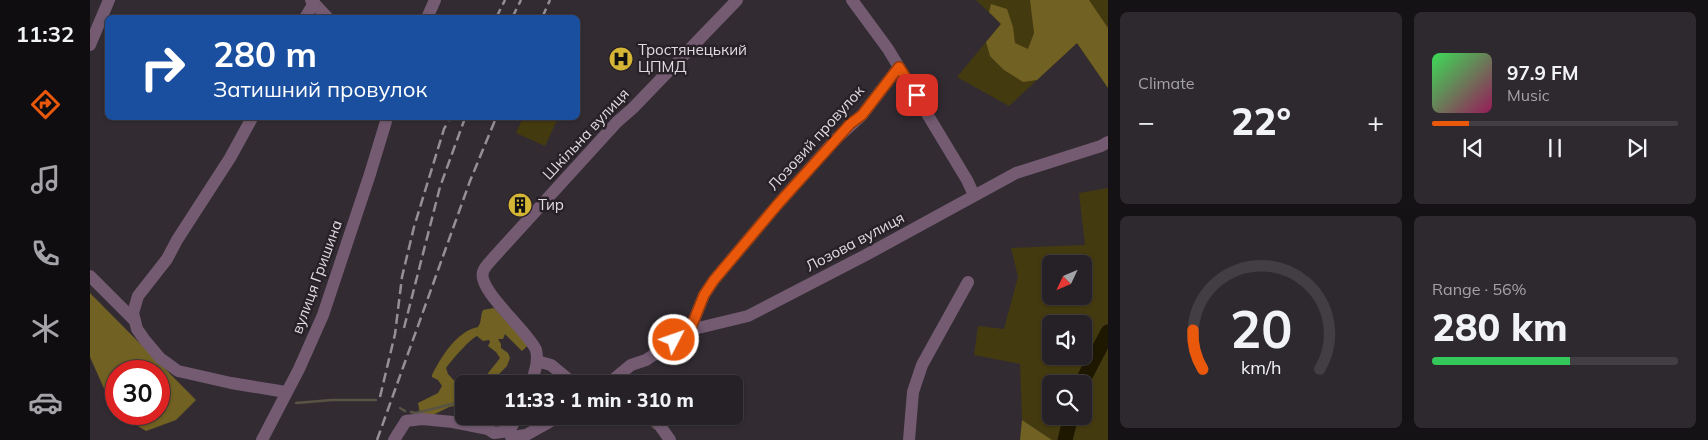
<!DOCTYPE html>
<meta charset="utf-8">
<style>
:root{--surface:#262126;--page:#2e292e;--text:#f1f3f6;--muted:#a4a3a7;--line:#423e43;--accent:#ea580c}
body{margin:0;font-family:Mulish,sans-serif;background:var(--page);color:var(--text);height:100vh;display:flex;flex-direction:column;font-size:19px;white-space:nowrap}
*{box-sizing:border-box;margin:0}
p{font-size:16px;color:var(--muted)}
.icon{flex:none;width:28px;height:28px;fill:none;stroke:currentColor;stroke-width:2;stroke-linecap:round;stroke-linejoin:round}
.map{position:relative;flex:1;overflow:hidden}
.panel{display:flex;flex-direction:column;gap:12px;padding:12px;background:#151215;width:600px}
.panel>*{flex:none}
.hud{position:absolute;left:15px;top:15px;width:475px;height:105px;border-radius:8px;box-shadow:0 1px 4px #0004,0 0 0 1px var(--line);background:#1a4fa0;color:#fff;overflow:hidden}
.needle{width:32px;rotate:226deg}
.buttons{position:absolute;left:952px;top:255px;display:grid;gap:10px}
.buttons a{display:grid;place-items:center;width:50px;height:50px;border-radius:8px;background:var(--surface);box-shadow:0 1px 4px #0004,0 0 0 1px var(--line);font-size:25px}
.speed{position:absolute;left:15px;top:360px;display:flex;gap:10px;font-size:25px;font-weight:700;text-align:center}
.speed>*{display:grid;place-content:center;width:65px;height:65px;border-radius:50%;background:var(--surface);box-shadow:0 1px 4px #0004,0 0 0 1px var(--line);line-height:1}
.speed .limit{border:8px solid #d22;background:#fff;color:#111}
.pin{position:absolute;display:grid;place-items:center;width:42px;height:42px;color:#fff;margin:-21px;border-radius:10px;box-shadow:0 2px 8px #0006}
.me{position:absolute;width:55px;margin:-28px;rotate:49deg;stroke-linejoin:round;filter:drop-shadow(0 0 4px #0008)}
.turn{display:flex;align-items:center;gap:18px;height:105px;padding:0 25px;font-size:22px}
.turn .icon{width:65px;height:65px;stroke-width:2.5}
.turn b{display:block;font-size:35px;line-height:42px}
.big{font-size:38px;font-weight:800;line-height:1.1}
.panel .tile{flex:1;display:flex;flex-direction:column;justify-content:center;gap:8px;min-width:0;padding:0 18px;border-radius:8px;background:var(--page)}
.panel .dial{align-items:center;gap:0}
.dial svg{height:130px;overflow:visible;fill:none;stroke:var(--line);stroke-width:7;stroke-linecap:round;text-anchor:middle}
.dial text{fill:var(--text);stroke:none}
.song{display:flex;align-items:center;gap:15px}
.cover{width:60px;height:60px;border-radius:8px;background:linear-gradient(135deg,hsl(130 70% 55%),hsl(330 70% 35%))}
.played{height:5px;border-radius:2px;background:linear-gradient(90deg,var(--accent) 15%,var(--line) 15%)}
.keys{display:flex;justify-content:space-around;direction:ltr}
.heat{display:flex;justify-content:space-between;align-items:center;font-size:28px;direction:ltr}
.charge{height:8px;border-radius:4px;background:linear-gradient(90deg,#34c759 56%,var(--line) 0)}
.panel .tiles{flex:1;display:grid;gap:12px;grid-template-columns:repeat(2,1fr)}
.trip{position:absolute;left:365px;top:375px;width:288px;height:50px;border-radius:8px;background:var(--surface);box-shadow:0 1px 4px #0004,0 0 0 1px var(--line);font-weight:800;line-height:50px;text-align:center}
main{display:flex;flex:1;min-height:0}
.menu{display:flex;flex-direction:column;width:90px;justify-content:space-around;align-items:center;background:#0f0d0f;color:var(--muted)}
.menu .icon{width:35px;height:35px}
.menu .on{color:var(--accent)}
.menu b{font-size:22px;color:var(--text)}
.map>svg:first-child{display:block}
</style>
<main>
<nav class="menu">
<b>11:32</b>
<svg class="icon on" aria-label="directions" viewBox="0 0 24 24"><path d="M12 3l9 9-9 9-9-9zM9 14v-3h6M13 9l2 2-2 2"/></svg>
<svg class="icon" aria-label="music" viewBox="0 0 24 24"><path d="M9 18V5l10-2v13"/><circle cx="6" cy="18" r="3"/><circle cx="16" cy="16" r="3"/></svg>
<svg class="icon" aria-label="phone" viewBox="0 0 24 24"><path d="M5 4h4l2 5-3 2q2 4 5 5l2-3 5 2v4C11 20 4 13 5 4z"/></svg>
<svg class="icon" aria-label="climate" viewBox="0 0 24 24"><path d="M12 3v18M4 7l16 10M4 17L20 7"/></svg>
<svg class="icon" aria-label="car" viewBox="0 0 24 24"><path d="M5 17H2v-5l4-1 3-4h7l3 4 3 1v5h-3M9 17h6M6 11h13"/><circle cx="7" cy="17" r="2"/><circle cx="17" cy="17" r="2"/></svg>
</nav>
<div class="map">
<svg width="1018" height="440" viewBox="0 0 1018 440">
<rect width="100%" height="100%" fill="#322c32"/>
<g fill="#443a10" fill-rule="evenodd">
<path d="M886 0H1018V88L987 43 919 106 867 77 911 24Z"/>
<path d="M433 118H468L455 146 426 133Z"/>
<path d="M1018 188V440H962L932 420 930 364 884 355 888 326 914 329 928 277 921 248 995 245 989 193ZM961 264H994V296H961ZM961 324H994V356H961ZM961 384H994V416H961Z"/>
</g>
<g fill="#716122">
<path d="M940 0H999L1018 28V88L987 43 947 80 933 82 914 70 900 56 896 42 911 24 899 12 901 4 917 9 923 27 925 43 938 49 944 33Z"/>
<path d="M0 293 106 400 86 420 56 431 28 414H69V371H26V413L24 411 0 357Z"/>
<path d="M404 308 438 345 432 351 415 334 413 339H408L411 344V348L418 353 420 358 417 366 399 384H387L395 377 410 358 406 352 398 346 400 342 399 340 393 341 387 336C380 339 361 361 356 368L358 374 374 391V404L359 407 343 415 330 414 328 403 348 393 352 386 348 380 342 377V375C351 357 367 331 388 327 392 321 390 316 393 310Z"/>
<path d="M932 420 962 440H930Z"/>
</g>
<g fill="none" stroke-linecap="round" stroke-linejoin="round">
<g stroke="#595344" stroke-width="2.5">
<path d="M206 403 242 400H286"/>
<path d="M310 408 315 411"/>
<path d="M321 412 326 413 374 401"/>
<path d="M554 416 564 428"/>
</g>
<g stroke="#1f1801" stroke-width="15">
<path d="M991 384 1018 332"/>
<path d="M975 440 981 416"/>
</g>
<g stroke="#745b72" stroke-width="12">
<path d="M221 0 238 18"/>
<path d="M762 0 798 49 877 180 884 195"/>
<path d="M215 18 224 3"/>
<path d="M337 18 345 0"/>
<path d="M0 45 19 0"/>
<path d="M162 118 140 158 87 240 77 259 48 296 43 313 47 329 54 339 70 358 88 371 141 383 196 392"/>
<path d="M0 276 44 320"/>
<path d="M600 330 614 295 624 280 688 204 747 138 772 115 809 67"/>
<path d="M447 361 461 365 484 384"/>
<path d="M441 384C444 373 449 362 446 350 439 332 387 290 393 272 394 267 401 261 404 257L527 122 543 108 647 0"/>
<path d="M518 384 541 365 556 360 600 330 658 316 774 256 926 173 1011 146 1018 142"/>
<path d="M563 416 580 440"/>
<path d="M421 437 436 435 470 416"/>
<path d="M172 440 209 369 233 315 280 174 297 118"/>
<path d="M304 440 316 421 332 419 363 422 398 429 404 433 419 431 428 416"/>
<path d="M819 440 823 392 832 365 878 282"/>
</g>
<g stroke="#959095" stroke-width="2.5" stroke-dasharray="10 5" stroke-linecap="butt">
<path d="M406 18 415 0"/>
<path d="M422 18 431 0"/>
<path d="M452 18 460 0"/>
<path d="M314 328 350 187 375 118"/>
<path d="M290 397 305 334 312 277 324 227 354 129 360 118"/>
<path d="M287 440 380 181 406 118"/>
</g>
</g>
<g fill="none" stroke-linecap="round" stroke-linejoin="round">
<defs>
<path id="route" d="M584 340 600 330 614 295 624 280 688 204 760 124 772 115 809 67 827 95"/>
</defs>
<use href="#route" stroke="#983908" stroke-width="12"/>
<use href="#route" stroke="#ea580c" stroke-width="9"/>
</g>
<defs>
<symbol id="hospital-disc" viewBox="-11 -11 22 22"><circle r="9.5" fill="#d4b535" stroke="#282228"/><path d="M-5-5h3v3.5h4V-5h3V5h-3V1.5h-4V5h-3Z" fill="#111"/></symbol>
<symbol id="building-disc" viewBox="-11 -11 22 22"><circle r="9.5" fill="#d4b535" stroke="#282228"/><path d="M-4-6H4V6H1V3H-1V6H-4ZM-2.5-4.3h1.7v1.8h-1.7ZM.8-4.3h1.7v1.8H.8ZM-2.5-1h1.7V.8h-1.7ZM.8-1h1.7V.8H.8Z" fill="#111"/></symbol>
</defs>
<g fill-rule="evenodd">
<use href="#hospital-disc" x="517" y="45" width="28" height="28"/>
<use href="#building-disc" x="416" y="191" width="28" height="28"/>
</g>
<g text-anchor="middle" stroke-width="5" stroke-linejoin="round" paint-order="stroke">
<g font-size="15" fill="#e0dce0" stroke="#282228" text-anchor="start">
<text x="548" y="55">Тростянецький<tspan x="548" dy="17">ЦПМД</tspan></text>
<text x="448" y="210">Тир</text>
</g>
<g font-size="15" fill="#e0dce0" stroke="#282228">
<text transform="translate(496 134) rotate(-47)" y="5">Шкільна вулиця</text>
<text transform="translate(726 138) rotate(-48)" y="5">Лозовий провулок</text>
<text transform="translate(765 242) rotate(-28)" y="5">Лозова вулиця</text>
<text transform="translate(227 277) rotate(-70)" y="5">вулиця Гришина</text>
</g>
</g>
</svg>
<div class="buttons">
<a><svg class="needle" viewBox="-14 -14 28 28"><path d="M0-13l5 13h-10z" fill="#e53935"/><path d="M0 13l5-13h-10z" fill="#a4a3a7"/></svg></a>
<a><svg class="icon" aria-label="sound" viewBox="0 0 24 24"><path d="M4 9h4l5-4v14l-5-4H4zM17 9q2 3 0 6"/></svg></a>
<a><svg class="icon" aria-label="search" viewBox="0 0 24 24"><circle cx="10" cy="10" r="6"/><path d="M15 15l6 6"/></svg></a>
</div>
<div class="speed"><div class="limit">30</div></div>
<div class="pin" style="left:827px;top:95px;background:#d93025"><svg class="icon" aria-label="arrive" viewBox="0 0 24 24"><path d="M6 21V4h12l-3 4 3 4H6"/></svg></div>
<svg class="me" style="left:584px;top:340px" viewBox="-20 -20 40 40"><circle r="17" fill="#ea580c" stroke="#fff" stroke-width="3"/><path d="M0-11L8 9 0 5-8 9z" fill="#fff"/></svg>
<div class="trip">11:33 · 1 min · 310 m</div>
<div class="hud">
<div class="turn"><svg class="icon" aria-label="right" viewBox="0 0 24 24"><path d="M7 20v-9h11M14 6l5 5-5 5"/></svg><div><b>280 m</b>Затишний провулок</div></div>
</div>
</div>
<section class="panel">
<div class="tiles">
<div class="tile"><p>Climate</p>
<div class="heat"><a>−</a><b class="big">22°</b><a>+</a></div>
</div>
<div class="tile">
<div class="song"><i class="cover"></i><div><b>97.9 FM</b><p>Music</p></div></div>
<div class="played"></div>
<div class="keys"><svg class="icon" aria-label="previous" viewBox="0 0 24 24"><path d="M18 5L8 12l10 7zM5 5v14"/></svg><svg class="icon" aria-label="pause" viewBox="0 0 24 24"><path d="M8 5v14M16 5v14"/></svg><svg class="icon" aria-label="next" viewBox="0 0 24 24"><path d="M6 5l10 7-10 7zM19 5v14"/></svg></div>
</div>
<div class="tile dial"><svg viewBox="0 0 100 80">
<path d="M14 69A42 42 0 1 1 86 69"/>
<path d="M14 69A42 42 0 0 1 8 45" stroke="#ea580c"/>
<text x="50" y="56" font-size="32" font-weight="700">20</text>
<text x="50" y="72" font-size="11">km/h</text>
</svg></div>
<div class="tile"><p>Range · 56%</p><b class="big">280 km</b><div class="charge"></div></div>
</div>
</section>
</main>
